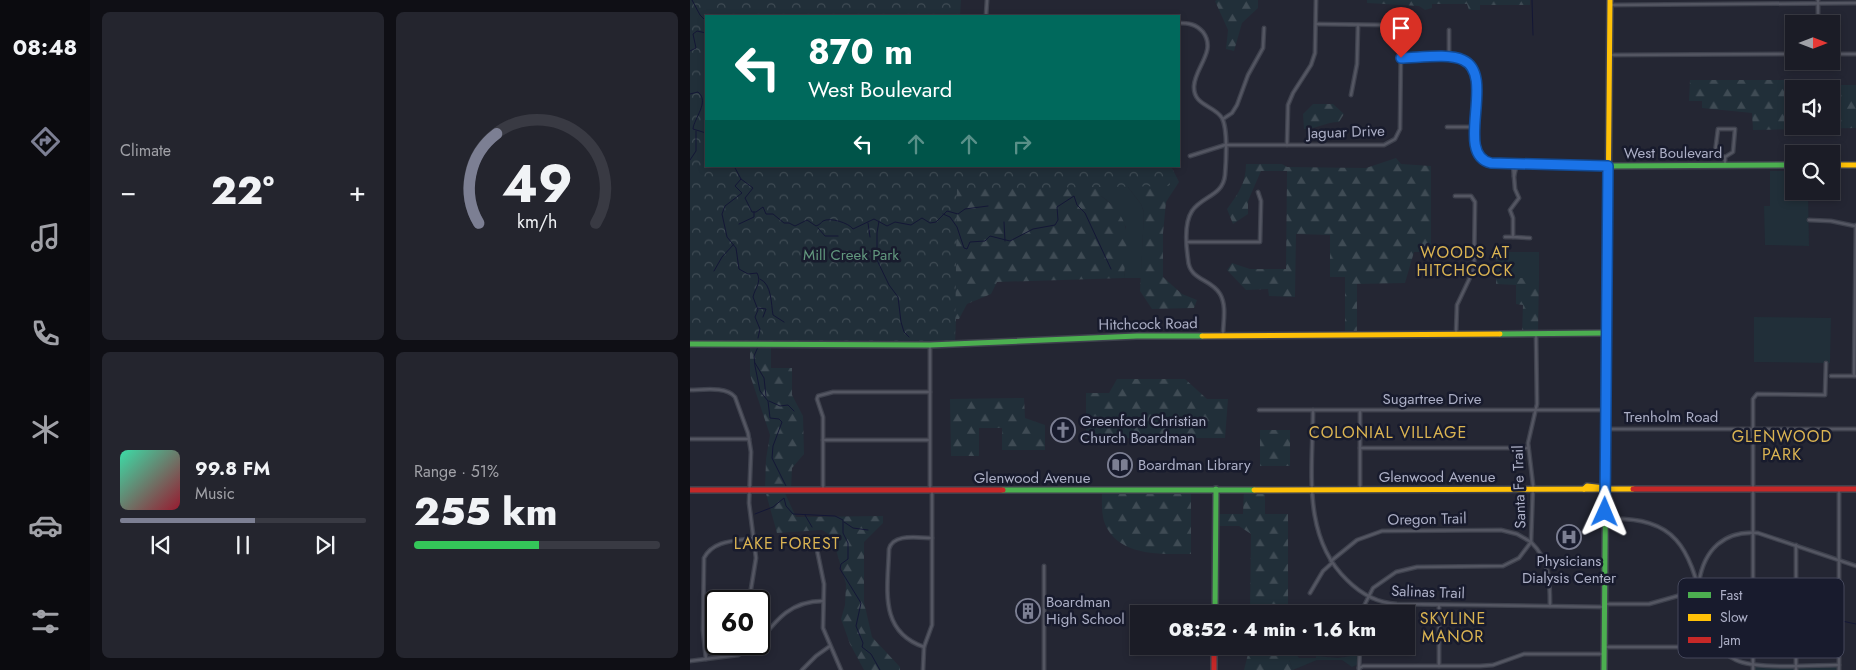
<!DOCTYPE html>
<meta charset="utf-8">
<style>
:root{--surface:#1b1c26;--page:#24252e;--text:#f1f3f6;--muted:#a0a1a7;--line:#393a43;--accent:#7c7f93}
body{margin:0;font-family:Jost,sans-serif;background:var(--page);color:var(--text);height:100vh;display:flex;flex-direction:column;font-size:19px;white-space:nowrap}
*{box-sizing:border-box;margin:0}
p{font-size:16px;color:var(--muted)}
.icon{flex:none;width:28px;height:28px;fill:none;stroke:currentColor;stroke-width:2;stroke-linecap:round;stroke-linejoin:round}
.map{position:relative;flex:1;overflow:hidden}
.sheet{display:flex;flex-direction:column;gap:12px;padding:12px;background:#0f0f15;width:600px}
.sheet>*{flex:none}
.hud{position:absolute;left:15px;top:15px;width:475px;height:152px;border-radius:0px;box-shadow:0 2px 8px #0003,0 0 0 1px var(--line);background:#00695c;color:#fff;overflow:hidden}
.needle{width:32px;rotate:90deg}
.controls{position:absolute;left:1095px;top:15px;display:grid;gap:10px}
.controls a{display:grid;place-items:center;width:55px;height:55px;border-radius:0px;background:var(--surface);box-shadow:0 2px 8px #0003,0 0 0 1px var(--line);font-size:25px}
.speed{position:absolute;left:15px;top:590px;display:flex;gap:10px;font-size:25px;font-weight:700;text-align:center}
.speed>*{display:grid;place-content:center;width:65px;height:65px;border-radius:50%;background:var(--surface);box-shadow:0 2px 8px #0003,0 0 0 1px var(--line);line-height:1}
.speed .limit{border:2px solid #111;border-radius:8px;background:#fff;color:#111}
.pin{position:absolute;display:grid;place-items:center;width:42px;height:42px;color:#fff;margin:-51px -21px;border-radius:50% 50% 50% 0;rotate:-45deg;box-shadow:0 0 5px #0007}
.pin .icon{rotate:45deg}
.me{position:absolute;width:55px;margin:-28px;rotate:1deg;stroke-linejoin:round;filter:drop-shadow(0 0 4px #0008)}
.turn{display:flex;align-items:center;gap:18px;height:105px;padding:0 20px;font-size:22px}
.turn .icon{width:65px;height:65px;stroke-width:2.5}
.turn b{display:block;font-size:35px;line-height:42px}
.lanes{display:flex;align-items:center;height:48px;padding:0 20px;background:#0003;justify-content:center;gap:25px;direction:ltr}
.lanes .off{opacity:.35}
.big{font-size:38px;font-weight:800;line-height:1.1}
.sheet .widget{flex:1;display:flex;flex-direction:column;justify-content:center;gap:8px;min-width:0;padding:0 18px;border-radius:8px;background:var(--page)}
.sheet .dial{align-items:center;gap:0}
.dial svg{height:130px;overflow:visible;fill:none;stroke:var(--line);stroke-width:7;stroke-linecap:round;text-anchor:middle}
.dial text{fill:var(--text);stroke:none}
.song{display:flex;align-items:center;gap:15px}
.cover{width:60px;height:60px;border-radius:8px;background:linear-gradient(135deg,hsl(160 70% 55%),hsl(350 70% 35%))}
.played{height:5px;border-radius:2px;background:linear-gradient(90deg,var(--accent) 55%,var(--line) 55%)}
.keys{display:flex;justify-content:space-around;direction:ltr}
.heat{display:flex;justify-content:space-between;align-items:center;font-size:28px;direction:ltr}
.charge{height:8px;border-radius:4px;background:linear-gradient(90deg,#34c759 51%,var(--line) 0)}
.sheet .tiles{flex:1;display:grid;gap:12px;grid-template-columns:repeat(2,1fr)}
.trip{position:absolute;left:440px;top:605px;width:285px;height:50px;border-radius:0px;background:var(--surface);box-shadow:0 2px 8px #0003,0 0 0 1px var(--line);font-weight:800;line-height:50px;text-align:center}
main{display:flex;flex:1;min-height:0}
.dock{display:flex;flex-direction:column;width:90px;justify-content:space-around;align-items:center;background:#0b0b0f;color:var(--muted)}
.dock .icon{width:35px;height:35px}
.dock .selected{color:var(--accent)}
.dock b{font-size:22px;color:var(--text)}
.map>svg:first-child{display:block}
</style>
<main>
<nav class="dock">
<b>08:48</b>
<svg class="icon selected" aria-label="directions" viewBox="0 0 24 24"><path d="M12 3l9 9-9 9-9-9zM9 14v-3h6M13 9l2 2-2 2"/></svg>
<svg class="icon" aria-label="music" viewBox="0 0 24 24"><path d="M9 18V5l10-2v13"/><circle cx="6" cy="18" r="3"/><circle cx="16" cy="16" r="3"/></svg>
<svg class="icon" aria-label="phone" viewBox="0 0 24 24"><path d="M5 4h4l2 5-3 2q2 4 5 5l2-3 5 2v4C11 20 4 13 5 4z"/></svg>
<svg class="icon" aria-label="climate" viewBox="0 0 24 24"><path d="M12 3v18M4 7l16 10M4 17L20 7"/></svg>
<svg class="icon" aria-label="car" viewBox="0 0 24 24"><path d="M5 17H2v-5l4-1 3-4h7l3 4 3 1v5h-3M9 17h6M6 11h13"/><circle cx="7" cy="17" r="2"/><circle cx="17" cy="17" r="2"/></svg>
<svg class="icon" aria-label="filters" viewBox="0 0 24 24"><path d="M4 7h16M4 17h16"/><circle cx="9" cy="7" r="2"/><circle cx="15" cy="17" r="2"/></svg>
</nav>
<section class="sheet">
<div class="tiles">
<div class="widget"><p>Climate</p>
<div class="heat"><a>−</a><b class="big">22°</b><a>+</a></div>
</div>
<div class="widget dial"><svg viewBox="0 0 100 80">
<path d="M14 69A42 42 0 1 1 86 69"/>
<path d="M14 69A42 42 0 0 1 25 14" stroke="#7c7f93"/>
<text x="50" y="56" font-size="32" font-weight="700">49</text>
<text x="50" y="72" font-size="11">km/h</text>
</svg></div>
<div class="widget">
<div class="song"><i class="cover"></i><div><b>99.8 FM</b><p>Music</p></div></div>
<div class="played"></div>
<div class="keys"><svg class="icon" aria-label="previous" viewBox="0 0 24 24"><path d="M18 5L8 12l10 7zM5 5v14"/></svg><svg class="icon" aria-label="pause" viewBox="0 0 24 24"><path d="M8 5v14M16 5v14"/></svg><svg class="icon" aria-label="next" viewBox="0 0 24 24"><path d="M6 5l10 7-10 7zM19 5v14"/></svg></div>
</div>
<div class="widget"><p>Range · 51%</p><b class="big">255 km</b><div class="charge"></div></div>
</div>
</section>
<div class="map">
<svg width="1166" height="670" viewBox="0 0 1166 670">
<defs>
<pattern id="forest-firs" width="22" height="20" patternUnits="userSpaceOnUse" patternTransform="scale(1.25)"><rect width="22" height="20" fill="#212f39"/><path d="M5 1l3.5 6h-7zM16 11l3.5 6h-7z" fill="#3f4b54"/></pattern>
<pattern id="park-crowns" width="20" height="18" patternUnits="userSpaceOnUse" patternTransform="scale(1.25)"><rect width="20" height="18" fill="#212f39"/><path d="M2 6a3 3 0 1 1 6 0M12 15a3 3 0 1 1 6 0" fill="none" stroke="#3f4b54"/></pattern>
</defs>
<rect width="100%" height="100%" fill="#242633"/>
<g fill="#212f39">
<path d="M1080 171H1104V191H1118L1119 246 1075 245 1074 206H1080Z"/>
<path d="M411 187H438L451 204 454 212 451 278H434L436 227 420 203 411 196Z"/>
<path d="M817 252H849V278H816Z"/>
<path d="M1064 317 1141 318 1140 363 1064 362Z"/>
<path d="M599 646H607V655L609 658H626V656L648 658 667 655 670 656 669 664 662 667 652 660H627L603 670 599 660Z"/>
<rect x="1063" y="665" width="86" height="5"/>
</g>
<g fill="url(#forest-firs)" fill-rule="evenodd">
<path d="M0 0H271L270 16H16V166H481L489 182 476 202 473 233V277L492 294 507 300 504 308 462 309 450 291 454 212 451 204 438 187H411V196C446 222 436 239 434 278L307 282 301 294 277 304 269 319H266L265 344H81V368H102V395L113 416 114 454 102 468 101 490 94 491 106 517 193 516V523L174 542V602L182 637 210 667V670H174L160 644 151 619 155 605 156 584 142 536 132 530 87 533 75 490 76 459 80 435 60 375V344H0Z"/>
<path d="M527 0H568V8L552 23 544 51 536 49 538 30 525 1Z"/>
<path d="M677 0H840V5H790V10H779L777 4H742V8L735 10 729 6 677 3Z"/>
<path d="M1000 80H1110L1118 85H1166V128L1063 130 1062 113 1012 108V101H999ZM1104 89H1141V126H1104Z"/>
<path d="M623 104H643L654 114 649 122C636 122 627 129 614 129L613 114Z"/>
<path d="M706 158 711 164 741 166V252H724L715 283 667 284V335H655V277H640V235L606 234 605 297 579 296 578 289 556 290 537 270 542 263 560 269H596L597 171H571L558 201V214L543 224 537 209C548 194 556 183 556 164H592L597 167 676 168Z"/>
<path d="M806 252H817V278H849L848 333 832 334 833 305 826 304V285L806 284Z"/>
<path d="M427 379H495L517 399H538L535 438H396V393H419Z"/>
<path d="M334 398 335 418 355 425V450H312V428H289V456H261L260 399Z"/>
<rect x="570" y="430" width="30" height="36"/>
<path d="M501 489V554C471 554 429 557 415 524 411 514 412 501 412 490Z"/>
<path d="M554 489H575V514H598V614H560L561 534 549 526H525V514H553Z"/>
<path d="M560 646H599V660L603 670H554Z"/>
</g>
<path fill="url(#park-crowns)" d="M0 0H267V16H16V166H480V186L267 189 265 344H0Z"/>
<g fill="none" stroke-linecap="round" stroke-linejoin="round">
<g stroke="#141736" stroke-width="1">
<path d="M2 0 10 15 16 21"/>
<path d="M842 0 843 35"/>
<path d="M0 51 6 48 3 34 7 31 16 33"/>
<path d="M0 94 8 92C20 102 4 118 3 129L16 133"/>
<path d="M0 160 6 151V131"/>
<path d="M44 166 51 179 45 186 52 193 35 206 32 214 37 237 46 248 49 269 58 274 67 273C72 282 65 288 63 297L68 310 65 317 70 329 68 338"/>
<path d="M51 179 63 188 55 198 62 212H66L73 207 76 214H83L94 223H99L105 226 117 220 126 226C129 225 131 223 133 221 140 217 159 223 163 229L184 219 197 226 205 222 221 225 232 218 240 223 246 222 257 211 268 214 275 209 298 206"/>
<path d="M253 214 260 217 267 227 274 248 277 249 280 242 295 241 300 236 320 241 343 229 365 225 368 220 367 207 384 196 387 205 395 213 421 269"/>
<path d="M189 221 187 233V260L199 285 208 297 211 322 214 332 219 337"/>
<path d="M314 222 315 241"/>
<path d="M178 223 180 237"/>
<path d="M49 224 64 217V212"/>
<path d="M128 228 135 236H148"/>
<path d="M24 271 32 257 44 244"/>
<path d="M70 279C82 284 81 304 83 315L94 322"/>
<path d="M68 308 76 309 73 317"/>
<path d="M68 347 64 356 65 366 70 391 78 401 80 418 89 419 92 422 83 446 82 458 96 486"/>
<path d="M65 363 74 378 76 396"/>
<path d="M79 401 90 406 98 405 104 411"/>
<path d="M65 514 83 507 94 498 96 506 103 514 145 516 153 520V533L158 543V559L151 564 150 569 171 603 166 626 173 643 172 647 181 654 190 670"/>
<path d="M115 515 122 527"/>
<path d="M154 522 163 528 178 530"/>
<path d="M1109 613 1146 620"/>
<path d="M1152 621 1166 624"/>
</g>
<defs>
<g id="street">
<path d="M920 5 1166 3"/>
<path d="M296 16 297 0"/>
<path d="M489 23C498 23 506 24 513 32 527 51 505 67 504 86 503 106 524 105 532 118 538 129 536 163 535 175 533 196 512 196 502 211 494 223 496 245 498 259 499 281 521 278 530 294 537 306 533 322 533 335"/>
<path d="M1128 24V0"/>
<path d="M1141 54H1166"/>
<path d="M920 55 1104 54"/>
<path d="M711 58C727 58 759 53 773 60 807 74 763 155 801 163L918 166"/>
<path d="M759 58V30"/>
<path d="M1128 61V67"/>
<path d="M661 95 667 64 668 25"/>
<path d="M533 119 542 113 547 105 558 75 573 48 574 28"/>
<path d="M757 127H786"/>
<path d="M597 145 598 105 603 93 621 65 625 53 626 0"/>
<path d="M500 156 535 145H694L705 139 710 129 711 42C710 33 705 27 695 25L626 24"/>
<path d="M823 164 825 189 829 198 820 210 823 218V237L840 238"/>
<path d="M1035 166V157L1025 153 1028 129H1045L1043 152 1035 157"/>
<path d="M824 176 827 164"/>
<path d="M765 196H781L785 202 784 269 767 305 766 334"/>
<path d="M1119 220 1141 221 1165 226"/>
<path d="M815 237H823"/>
<path d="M498 242H570L571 201 568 192"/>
<path d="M846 333 847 404 838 443 843 485 841 542C860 561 860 580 860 606"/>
<path d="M1141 376H1166"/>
<path d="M1164 376 1166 225"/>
<path d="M0 390C13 390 36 386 45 397L58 433 61 452 59 503 66 558 59 601"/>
<path d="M569 410H916"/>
<path d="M623 410C623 468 611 536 657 580 671 594 687 603 707 604L914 607"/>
<path d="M916 429H1166"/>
<path d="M0 439H59"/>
<path d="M133 440H239"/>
<path d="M670 448H838"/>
<path d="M133 489V417L127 399 128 396 143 392H240"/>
<path d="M670 489V411"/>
<path d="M1149 489V670"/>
<path d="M240 490V345"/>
<path d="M916 519C996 516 999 556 1018 621 1023 638 1029 652 1046 660 1067 670 1123 665 1149 665"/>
<path d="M126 545 134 584 133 628 151 670"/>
<path d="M1106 545V670"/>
<path d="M641 561 667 540 692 531 811 530 827 534 841 542 829 558 813 566 727 567 706 572 683 588 670 614"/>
<path d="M1009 582C1014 550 1034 530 1068 533L1166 566"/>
<path d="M620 593 633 571 642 563"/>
<path d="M914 604H959L1009 590"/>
<path d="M69 630 75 635"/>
<path d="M69 642C87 619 101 601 133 601"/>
<path d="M234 647C188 631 198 589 199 549 203 533 228 538 242 538"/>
<path d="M914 647H1002L1025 641"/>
<path d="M16 659 13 630 14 558C23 540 46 541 64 538"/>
<path d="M0 661 48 655 67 644"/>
<path d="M749 666V605"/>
<path d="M669 668 673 666H790L803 665 834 654H914"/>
<path d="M112 670 126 656 140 646"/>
<path d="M233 670 234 647 242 625V490"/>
<path d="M354 670V566"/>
<path d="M669 670 670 646"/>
<path d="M1063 670V399L1067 394 1135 395 1136 363"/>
</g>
<g id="fast">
<path d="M918 166 1104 165"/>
<path d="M810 334 916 333"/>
<path d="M0 344 240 345 447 336H512"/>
<path d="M313 490H564"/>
<path d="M525 614 526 489"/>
<path d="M914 670 916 437"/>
</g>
<g id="slow">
<path d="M1141 165H1166"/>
<path d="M512 336 810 334"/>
<path d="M916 437 920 0"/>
<path d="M894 489 897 486 915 488"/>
<path d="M564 490 943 489"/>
</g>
<g id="jam">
<path d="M943 489H1166"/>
<path d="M0 490H313"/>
<path d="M524 646V670"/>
</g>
</defs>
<use href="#street" stroke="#3e414d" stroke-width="5"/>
<use href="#fast" stroke="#3e414d" stroke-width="8"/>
<use href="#slow" stroke="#3e414d" stroke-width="8"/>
<use href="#jam" stroke="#3e414d" stroke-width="8"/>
<use href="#street" stroke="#545662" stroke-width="2.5"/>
<use href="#fast" stroke="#4caf50" stroke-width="5"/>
<use href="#slow" stroke="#ffc107" stroke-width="5"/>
<use href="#jam" stroke="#c62828" stroke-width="5"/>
</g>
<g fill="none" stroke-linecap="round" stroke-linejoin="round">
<defs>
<path id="route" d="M711 58C727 58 759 53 773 60 807 75 763 155 801 163L918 166 915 512"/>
</defs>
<use href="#route" stroke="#114b97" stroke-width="12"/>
<use href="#route" stroke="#1a73e8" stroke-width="9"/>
</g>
<defs>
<symbol id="church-ring" viewBox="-11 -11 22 22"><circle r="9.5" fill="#181b2d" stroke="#7c7f93" stroke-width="1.5"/><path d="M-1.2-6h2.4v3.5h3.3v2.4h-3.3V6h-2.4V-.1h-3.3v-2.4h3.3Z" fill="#7c7f93"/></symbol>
<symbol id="library-ring" viewBox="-11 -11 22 22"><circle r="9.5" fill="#181b2d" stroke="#7c7f93" stroke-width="1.5"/><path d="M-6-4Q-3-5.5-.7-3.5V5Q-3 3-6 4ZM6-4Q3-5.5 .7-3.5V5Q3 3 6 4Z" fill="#7c7f93"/></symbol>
<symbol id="hospital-ring" viewBox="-11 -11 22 22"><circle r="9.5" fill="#181b2d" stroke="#7c7f93" stroke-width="1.5"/><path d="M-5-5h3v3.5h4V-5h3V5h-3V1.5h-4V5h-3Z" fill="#7c7f93"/></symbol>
<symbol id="building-ring" viewBox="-11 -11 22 22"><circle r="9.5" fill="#181b2d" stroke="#7c7f93" stroke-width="1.5"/><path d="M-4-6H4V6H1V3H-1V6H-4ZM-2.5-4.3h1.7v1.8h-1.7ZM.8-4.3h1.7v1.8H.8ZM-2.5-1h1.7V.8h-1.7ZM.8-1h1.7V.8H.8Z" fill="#7c7f93"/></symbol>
</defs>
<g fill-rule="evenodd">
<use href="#church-ring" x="359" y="416" width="28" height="28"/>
<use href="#library-ring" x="416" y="451" width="28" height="28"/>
<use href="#hospital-ring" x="865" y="523" width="28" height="28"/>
<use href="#building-ring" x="324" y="597" width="28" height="28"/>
</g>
<g text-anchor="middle" stroke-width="5" stroke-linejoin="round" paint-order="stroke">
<g font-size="15" fill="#acafc6" stroke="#181b2d">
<text transform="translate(656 132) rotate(-2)" y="5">Jaguar Drive</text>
<text x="983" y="158">West Boulevard</text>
<text transform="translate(458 324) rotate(-1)" y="5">Hitchcock Road</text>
<text x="742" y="404">Sugartree Drive</text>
<text x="981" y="422">Trenholm Road</text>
<text x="747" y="482">Glenwood Avenue</text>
<text x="342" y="483">Glenwood Avenue</text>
<text transform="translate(829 487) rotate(-92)" y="5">Santa Fe Trail</text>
<text transform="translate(737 519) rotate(-1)" y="5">Oregon Trail</text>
<text transform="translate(738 592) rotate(2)" y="5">Salinas Trail</text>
</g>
<g font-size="15" fill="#62987e" stroke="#181b2d">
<text x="161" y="260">Mill Creek Park</text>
</g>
<g font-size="15" fill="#acafc6" stroke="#181b2d" text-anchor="start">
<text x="390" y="426">Greenford Christian<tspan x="390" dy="17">Church Boardman</tspan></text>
<text x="448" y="470">Boardman Library</text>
<text x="879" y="566" text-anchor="middle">Physicians<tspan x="879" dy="17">Dialysis Center</tspan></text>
<text x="356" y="607">Boardman<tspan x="356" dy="17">High School</tspan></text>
</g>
<g font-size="16" letter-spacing="1" fill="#dbb452" stroke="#181b2d">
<text x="775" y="258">WOODS AT<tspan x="775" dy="18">HITCHCOCK</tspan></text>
<text x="698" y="438">COLONIAL VILLAGE</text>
<text x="1092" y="442">GLENWOOD<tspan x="1092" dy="18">PARK</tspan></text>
<text x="97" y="549">LAKE FOREST</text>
<text x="763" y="624">SKYLINE<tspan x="763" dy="18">MANOR</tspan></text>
</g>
</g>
<rect x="988" y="578" width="166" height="80" rx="8" fill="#181b2d" stroke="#44475b" stroke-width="1"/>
<rect x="998" y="592" width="23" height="6" fill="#4caf50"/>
<rect x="998" y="614" width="23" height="7" fill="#ffc107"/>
<rect x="998" y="637" width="23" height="6" fill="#c62828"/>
<g font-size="14" fill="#acafc6">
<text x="1030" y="600">Fast</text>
<text x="1030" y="622">Slow</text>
<text x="1030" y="645">Jam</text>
</g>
</svg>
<div class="controls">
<a><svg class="needle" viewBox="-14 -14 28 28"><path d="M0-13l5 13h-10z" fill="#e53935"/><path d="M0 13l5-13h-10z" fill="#a0a1a7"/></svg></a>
<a><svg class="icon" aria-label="sound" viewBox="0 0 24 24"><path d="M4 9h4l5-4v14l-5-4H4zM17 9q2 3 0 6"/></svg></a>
<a><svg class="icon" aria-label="search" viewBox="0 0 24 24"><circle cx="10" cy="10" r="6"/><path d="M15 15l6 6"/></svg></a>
</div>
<div class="speed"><div class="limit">60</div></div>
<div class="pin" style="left:711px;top:58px;background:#d93025"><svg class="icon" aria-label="arrive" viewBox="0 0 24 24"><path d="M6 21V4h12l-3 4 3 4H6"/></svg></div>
<svg class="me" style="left:915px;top:512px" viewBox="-20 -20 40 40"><path d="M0-17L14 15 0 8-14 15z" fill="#1a73e8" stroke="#fff" stroke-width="4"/></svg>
<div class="trip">08:52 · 4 min · 1.6 km</div>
<div class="hud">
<div class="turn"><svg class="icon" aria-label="left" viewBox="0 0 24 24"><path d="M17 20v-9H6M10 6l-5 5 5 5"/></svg><div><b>870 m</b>West Boulevard</div></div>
<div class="lanes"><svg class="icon" aria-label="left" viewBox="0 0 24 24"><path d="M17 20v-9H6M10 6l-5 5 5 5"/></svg><svg class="icon off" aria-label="ahead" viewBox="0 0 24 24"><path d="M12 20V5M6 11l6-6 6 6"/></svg><svg class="icon off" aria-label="ahead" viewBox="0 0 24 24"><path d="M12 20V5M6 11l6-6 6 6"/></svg><svg class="icon off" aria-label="right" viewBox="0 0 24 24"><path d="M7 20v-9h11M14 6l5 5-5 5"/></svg></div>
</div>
</div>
</main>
